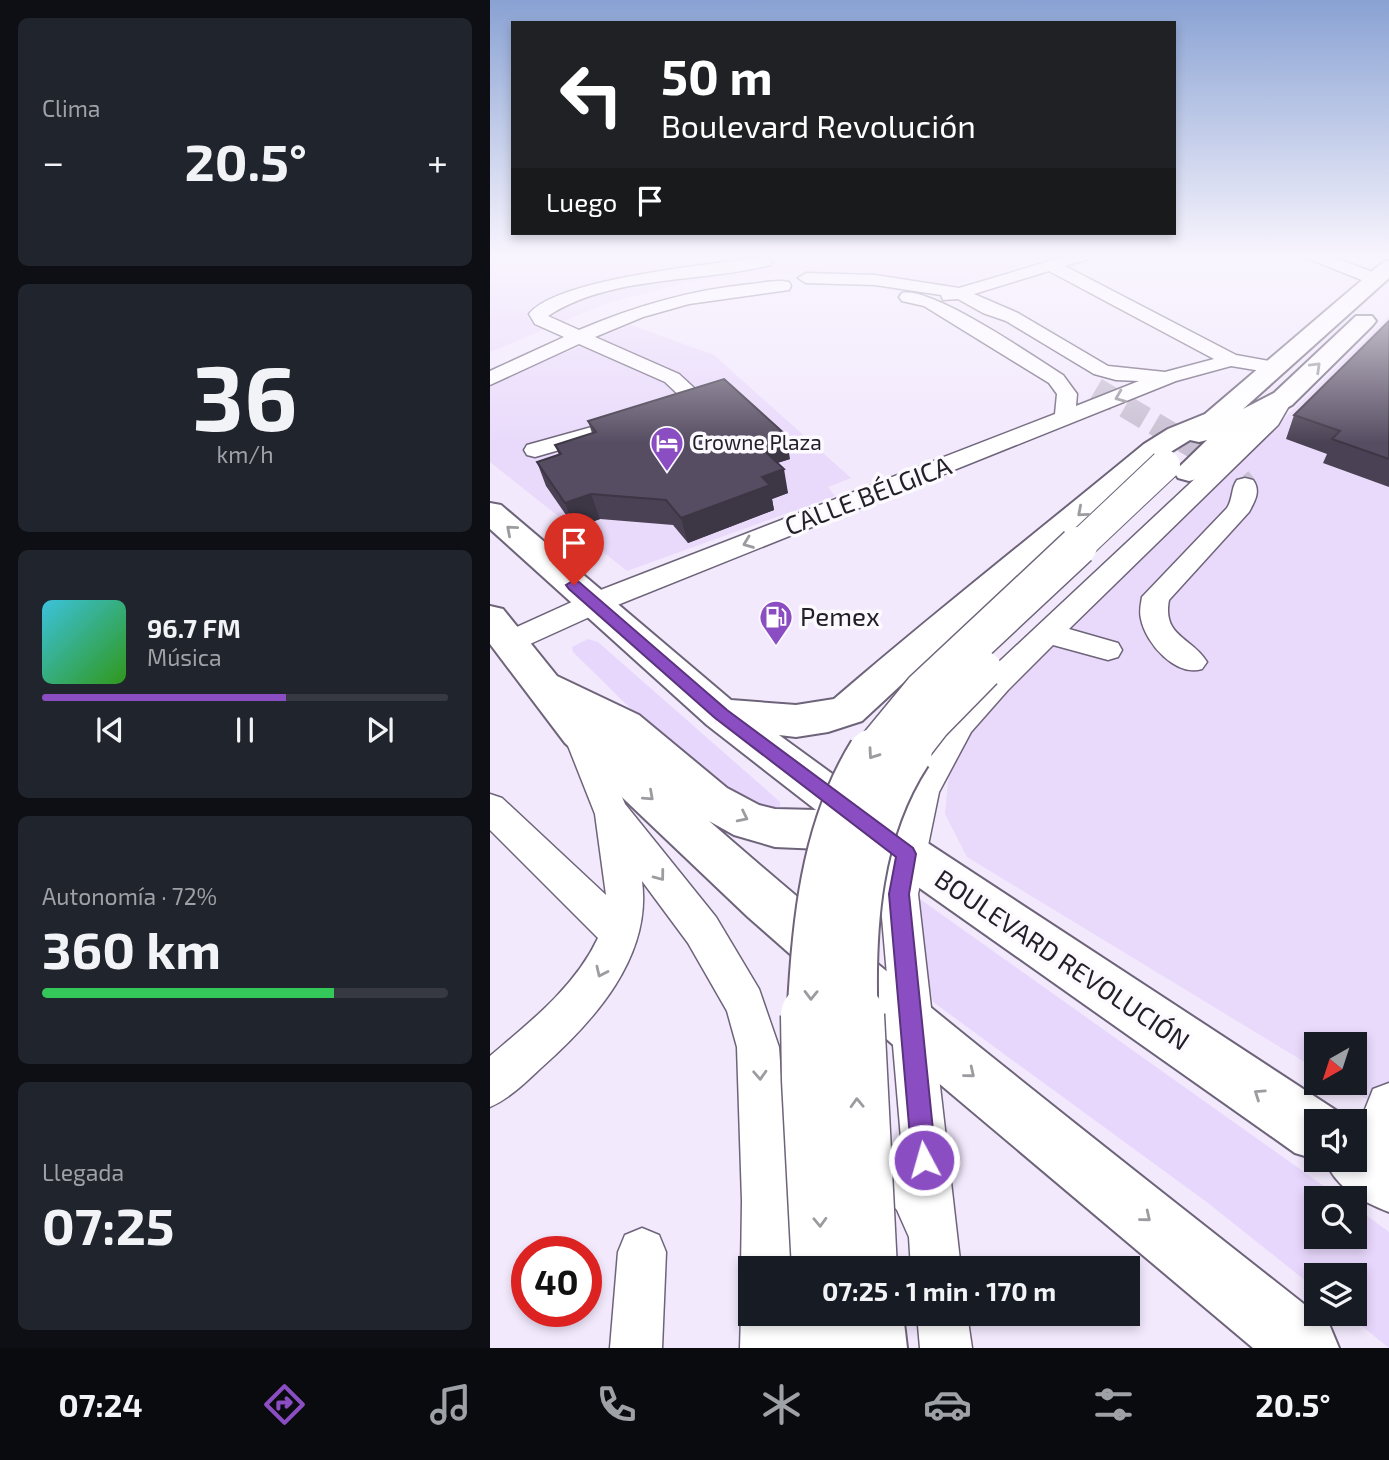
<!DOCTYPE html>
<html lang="es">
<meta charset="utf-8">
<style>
:root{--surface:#171b24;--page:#20242c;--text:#f1f3f6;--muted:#9ea1a6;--line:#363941;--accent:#8b4dc2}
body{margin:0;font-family:"Exo 2",sans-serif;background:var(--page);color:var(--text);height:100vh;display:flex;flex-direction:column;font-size:26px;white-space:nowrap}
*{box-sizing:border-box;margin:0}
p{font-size:23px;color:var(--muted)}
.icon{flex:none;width:38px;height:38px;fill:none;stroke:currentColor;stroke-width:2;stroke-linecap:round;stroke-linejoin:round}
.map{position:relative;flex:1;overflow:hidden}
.drawer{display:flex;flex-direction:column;gap:18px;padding:18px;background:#0d0f14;width:490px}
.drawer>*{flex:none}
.banner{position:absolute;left:21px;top:21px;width:665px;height:214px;border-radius:0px;box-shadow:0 4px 10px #0003;background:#202124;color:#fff;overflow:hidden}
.needle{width:46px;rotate:219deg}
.tools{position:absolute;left:814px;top:1032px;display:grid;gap:14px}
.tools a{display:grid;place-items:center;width:63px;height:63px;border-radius:0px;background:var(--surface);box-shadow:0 4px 10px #0003;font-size:35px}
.speed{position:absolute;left:21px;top:1236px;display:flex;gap:14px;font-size:35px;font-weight:700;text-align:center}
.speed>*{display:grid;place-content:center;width:91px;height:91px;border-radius:50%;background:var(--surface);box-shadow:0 4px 10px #0003;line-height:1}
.speed .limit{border:10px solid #d22;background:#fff;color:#111}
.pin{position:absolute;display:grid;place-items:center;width:60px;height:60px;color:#fff;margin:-72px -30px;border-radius:50% 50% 50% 0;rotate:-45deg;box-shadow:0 0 7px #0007}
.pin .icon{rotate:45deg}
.me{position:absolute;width:77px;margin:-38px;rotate:354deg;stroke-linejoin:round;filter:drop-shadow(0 0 5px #0008)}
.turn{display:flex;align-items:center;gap:24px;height:147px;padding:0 35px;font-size:32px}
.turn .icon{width:91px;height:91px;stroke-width:2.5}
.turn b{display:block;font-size:49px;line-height:60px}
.then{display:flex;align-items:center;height:66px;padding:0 35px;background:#0003;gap:14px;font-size:26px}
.big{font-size:52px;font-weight:700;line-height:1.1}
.drawer .card{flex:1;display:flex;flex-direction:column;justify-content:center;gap:10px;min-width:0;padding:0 24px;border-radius:10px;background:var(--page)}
.drawer .dial{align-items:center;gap:0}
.dial b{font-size:91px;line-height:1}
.song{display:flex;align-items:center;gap:21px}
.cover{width:84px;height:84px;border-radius:10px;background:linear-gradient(135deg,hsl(190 70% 55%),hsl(110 70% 35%))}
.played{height:7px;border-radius:4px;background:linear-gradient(90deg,var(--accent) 60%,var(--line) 60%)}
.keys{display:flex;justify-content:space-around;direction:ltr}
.heat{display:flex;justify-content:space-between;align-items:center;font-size:38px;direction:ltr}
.charge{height:10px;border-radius:5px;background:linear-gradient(90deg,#34c759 72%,var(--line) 0)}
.trip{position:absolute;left:248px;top:1256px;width:402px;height:70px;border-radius:0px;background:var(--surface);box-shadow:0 4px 10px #0003;font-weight:700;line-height:70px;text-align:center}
.tab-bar{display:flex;height:112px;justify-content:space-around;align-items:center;background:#090b0e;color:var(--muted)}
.tab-bar .icon{width:49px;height:49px}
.tab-bar .selected{color:var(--accent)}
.tab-bar b{font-size:32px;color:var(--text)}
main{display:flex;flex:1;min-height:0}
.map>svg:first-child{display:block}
</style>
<main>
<section class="drawer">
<div class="card"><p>Clima</p>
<div class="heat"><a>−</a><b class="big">20.5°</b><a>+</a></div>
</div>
<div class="card dial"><b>36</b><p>km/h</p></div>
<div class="card">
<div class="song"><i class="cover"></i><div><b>96.7 FM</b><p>Música</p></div></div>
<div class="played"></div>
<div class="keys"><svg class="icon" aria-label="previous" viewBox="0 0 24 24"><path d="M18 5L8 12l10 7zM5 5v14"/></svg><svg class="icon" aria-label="pause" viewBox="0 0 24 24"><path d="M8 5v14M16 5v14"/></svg><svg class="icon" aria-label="next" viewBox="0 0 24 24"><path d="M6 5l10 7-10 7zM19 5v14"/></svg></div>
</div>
<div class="card"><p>Autonomía · 72%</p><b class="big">360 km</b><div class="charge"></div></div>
<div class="card"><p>Llegada</p><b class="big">07:25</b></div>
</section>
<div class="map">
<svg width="899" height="1348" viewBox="0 0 899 1348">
<rect width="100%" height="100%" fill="#f2e9fd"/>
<g fill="#e9dafb">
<path d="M0 255H570L464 285 401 276 326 272 253 275 198 282 117 303 0 352Z"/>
<path d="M899 316V1113L850 1083H864V1045H826V1069L477 857 455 814 460 762 492 714Z"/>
<path d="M141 325 224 355 361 478 338 487 345 496 137 571 0 462V384Z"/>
</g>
<g fill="#e8d7fc">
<path d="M98 639 108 642 280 793 290 802V809L285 813 216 783 83 652 82 647Z"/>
<path d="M420 892 852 1199H826V1237H864L865 1207 899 1232V1348L857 1314H864V1276H826V1289L718 1203 443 1002Z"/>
</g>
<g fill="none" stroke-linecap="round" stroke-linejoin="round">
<path stroke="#c9c1d3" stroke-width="23" stroke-dasharray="23 11" stroke-linecap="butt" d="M606 389 741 469 755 485"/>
<defs>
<g id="minor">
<path d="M580 255H604L602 258 575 266 746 355 791 363 794 367 784 373 741 366 686 381 115 610 29 649 19 652 9 649 5 642 9 635 95 596 565 414 567 394 559 383 434 306 412 301 409 297 412 293C442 286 543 356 573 375L587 394 586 406 649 381 626 380 604 374 516 321 493 313 468 299 453 300 451 295 385 285 316 283 308 278 316 273 385 275 469 288ZM559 271 724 359 675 372 618 366 528 313 484 294Z"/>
<path d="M815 255H837L891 275 893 279 891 283H879L817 258Z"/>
<path d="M274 257 282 262 280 265C209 283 120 275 58 316L89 330C145 306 201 290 261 284 273 283 287 279 299 282L301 286 299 290 199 304 153 317 105 337 189 374 215 398 218 402C211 411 189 416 178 413L175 409 178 405 194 400 175 382 89 344 0 385V371L74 337 45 324 39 314C67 278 226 264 274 257Z"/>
<path d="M793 393 800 395 803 399 788 425 579 629 628 643 632 650 628 657 618 660 563 645 518 690 481 732 449 792 428 894 471 1269H421L419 1237 407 1210 381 1184 352 1178 324 1187 300 1211 301 1269H261V1287L259 1286 251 1269 252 1201 247 1047 237 1011 198 943 152 881C162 957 104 1021 51 1068 35 1083 20 1098 0 1107V1056C40 1022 85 987 108 938L0 830V794L12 798 116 895 105 814 73 733 78 724 89 721 100 724 135 804 226 917 269 989 289 1047 296 1151 352 1132 393 1141 412 1150 390 894 415 791 420 781 459 714 496 674 772 416 786 395Z"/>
<path d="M134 418 142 419 145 424 142 429 45 457 37 455 34 450 37 445Z"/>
<path d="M755 478 763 480C771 491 765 501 759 512L679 600C672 637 702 637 717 662L712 669C686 677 656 644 651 619 649 611 651 604 652 597L737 508C743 499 741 488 747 480Z"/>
<path d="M899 1083V1166L892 1182 876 1189 860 1182 853 1166 855 1160H864V1137L883 1089Z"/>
<path d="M152 1228 169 1235 176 1252 172 1348H120L128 1252 135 1235Z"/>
<path d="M261 1295V1314H301L302 1348H250L251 1314Z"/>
<path d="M427 1314H477L482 1348H430Z"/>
</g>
<g id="major">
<path d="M899 261V278L753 409 784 393 866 316H882L886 321 882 326 802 405 771 422 710 478 699 481 688 478 684 472 717 440 709 442 700 440 674 456 511 599 454 645 372 721 338 732 306 737 289 735 433 840 847 1111 851 1122H826L828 1160 805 1153 387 858 375 862 331 849 285 847 244 835 219 821C419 996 631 1159 839 1324L849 1348H763L401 1043 258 917 75 743 0 644V606L13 609 67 676 149 715 237 788 269 805 285 809 326 810 217 725 0 529V503L11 505 241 700 306 705 344 699C445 612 551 529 654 444L678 429 715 414 892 263Z"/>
<path d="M864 1129 899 1146V1212C871 1201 847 1189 835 1160H864Z"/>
<path d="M301 1314H413L417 1348H301Z"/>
</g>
</defs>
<use href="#minor" stroke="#6e647a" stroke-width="3"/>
<use href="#major" stroke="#6e647a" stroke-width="4"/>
<use href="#minor" fill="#fff" fill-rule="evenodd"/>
<use href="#major" fill="#fff" fill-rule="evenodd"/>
<defs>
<path id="major-bridge-far3" d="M587 548 675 465"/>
<g id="major-bridge-far2">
<path d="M381 754 433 691 588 546"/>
<path d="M417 754 441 723 493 670"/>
</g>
<g id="major-bridge-far1">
<path d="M321 1017C325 928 334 830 382 753"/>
<path d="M364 1017C361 925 367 831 418 753"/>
</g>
<g id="major-bridge">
<path d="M321 1015 322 1080 332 1269"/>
<path d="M364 1015 377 1269"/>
</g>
</defs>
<use href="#major-bridge-far3" stroke="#6e647a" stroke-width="32" stroke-linecap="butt"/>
<use href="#major-bridge-far2" stroke="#6e647a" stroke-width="41" stroke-linecap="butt"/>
<use href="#major-bridge-far1" stroke="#6e647a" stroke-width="51" stroke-linecap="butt"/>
<use href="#major-bridge" stroke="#6e647a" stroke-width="63" stroke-linecap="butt"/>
<use href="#major-bridge-far3" stroke="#fff" stroke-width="30"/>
<use href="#major-bridge-far2" stroke="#fff" stroke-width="38"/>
<use href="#major-bridge-far1" stroke="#fff" stroke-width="47"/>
<use href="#major-bridge" stroke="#fff" stroke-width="60"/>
</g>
<g fill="#4a4254">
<path d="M899 321V487L833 463 837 454 796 439 804 415Z"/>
<path d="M98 421 300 459 287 463 298 493 282 499 284 510 198 543 183 525 110 519 85 528 56 486 47 462 69 455 65 445 102 433Z"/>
</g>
<g fill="#3c3645">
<path d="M296 435 300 459 272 468 268 445Z"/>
<path d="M294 469 298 493 282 499 284 510 198 543 191 518 272 477Z"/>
<path d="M101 494 110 519 85 528 75 503Z"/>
</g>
<g fill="#564d62" stroke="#3c3645" stroke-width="2">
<path d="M899 321V459L842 439 850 431 804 415Z"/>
<path d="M234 379 296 435 268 445 294 469 272 477 280 485 191 518 176 500 101 494 75 503 47 462 71 454 65 445 106 432 98 421Z"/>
</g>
<defs><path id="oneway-chevron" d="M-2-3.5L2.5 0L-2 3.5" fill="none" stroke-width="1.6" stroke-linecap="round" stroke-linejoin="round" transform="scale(1.75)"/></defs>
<g stroke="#9c9b9f">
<use href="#oneway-chevron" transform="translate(826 367) rotate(-44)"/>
<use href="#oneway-chevron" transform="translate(630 397) rotate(158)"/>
<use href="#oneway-chevron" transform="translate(592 512) rotate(139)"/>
<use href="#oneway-chevron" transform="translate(21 530) rotate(-139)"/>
<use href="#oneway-chevron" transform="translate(258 543) rotate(159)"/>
<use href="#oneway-chevron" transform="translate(383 754) rotate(125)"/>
<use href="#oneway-chevron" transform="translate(159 796) rotate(42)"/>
<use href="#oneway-chevron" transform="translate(253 817) rotate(26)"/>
<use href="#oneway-chevron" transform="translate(170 876) rotate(53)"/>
<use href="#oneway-chevron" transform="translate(111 972) rotate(115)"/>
<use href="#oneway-chevron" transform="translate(321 995) rotate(91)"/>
<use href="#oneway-chevron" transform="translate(480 1073) rotate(39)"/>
<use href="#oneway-chevron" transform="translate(270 1075) rotate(87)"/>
<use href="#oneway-chevron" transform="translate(769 1094) rotate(-146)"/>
<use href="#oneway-chevron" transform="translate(367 1103) rotate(-92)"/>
<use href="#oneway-chevron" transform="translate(656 1217) rotate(39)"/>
<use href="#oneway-chevron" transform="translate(330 1222) rotate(88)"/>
</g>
<linearGradient id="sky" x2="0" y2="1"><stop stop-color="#89a2d3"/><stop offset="0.58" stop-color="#f9f5fe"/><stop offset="1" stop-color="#f9f5fe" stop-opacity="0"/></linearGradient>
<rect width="899" height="443" fill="url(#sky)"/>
<path fill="#8b4dc2" stroke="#5a327e" stroke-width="2" d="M84 580 89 582 237 710 423 848 426 854 419 894 446 1160 443 1169 434 1173 426 1169 422 1160 399 894 406 857 225 718 79 589 76 585Z"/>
<defs>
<symbol id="hotel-pin" viewBox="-11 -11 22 30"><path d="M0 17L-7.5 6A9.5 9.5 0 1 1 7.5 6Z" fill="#8b4dc2" stroke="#fcf9ff"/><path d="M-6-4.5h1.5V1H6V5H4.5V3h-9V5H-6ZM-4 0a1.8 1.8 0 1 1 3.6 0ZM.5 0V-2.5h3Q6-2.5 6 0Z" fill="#fff"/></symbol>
<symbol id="fuel-pin" viewBox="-11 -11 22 30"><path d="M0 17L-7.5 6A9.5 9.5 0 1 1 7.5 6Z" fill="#8b4dc2" stroke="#fcf9ff"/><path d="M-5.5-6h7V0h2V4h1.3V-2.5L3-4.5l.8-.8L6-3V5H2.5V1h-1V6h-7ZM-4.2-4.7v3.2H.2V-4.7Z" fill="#fff"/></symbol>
</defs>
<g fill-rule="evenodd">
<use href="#hotel-pin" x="158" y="424" width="38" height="52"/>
<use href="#fuel-pin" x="267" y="598" width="38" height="52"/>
</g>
<g text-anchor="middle" stroke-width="7" stroke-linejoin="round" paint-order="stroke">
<g font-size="21" fill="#242029" stroke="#fcf9ff" text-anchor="start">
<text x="202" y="450">Crowne Plaza</text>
</g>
<g font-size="26" fill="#242029" stroke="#fcf9ff">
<text transform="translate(378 496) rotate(-21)" y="9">CALLE BÉLGICA</text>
<text transform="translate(572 960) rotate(34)" y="9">BOULEVARD REVOLUCIÓN</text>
</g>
<g font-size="26" fill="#242029" stroke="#fcf9ff" text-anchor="start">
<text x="310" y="626">Pemex</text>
</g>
</g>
</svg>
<div class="tools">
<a><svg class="needle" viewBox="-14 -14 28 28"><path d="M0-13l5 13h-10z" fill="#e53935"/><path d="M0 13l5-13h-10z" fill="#9ea1a6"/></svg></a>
<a><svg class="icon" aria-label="sound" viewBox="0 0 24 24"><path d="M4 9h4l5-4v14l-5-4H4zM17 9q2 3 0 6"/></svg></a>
<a><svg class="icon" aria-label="search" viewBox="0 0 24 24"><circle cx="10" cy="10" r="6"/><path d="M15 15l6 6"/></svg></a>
<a><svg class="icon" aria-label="layers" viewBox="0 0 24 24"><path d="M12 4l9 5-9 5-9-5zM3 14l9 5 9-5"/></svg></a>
</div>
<div class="speed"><div class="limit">40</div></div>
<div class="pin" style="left:84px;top:585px;background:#d93025"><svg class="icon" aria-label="arrive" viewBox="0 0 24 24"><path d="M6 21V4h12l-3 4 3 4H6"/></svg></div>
<svg class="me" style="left:434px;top:1160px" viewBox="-20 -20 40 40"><circle r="17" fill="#8b4dc2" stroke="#fff" stroke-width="3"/><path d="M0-11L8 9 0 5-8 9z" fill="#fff"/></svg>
<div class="trip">07:25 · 1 min · 170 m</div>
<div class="banner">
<div class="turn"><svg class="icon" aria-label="left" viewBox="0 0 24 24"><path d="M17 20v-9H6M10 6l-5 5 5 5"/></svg><div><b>50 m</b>Boulevard Revolución</div></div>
<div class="then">Luego<svg class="icon" aria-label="arrive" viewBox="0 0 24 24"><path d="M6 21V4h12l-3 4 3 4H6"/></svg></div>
</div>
</div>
</main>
<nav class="tab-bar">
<b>07:24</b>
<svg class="icon selected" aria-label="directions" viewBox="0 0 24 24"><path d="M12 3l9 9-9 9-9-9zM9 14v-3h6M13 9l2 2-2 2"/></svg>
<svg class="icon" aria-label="music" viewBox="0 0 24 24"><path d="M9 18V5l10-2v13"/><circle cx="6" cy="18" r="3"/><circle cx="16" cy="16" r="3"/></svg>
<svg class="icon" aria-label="phone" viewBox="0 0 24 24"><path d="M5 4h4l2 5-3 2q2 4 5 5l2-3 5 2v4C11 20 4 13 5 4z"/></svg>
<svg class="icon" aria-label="climate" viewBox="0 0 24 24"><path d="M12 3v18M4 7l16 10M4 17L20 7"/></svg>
<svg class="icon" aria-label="car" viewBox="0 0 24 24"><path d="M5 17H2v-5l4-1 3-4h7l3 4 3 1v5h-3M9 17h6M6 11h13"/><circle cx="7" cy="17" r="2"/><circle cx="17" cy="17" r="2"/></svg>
<svg class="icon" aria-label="filters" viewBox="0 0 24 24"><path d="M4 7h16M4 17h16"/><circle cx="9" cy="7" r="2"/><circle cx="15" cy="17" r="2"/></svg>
<b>20.5°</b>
</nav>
